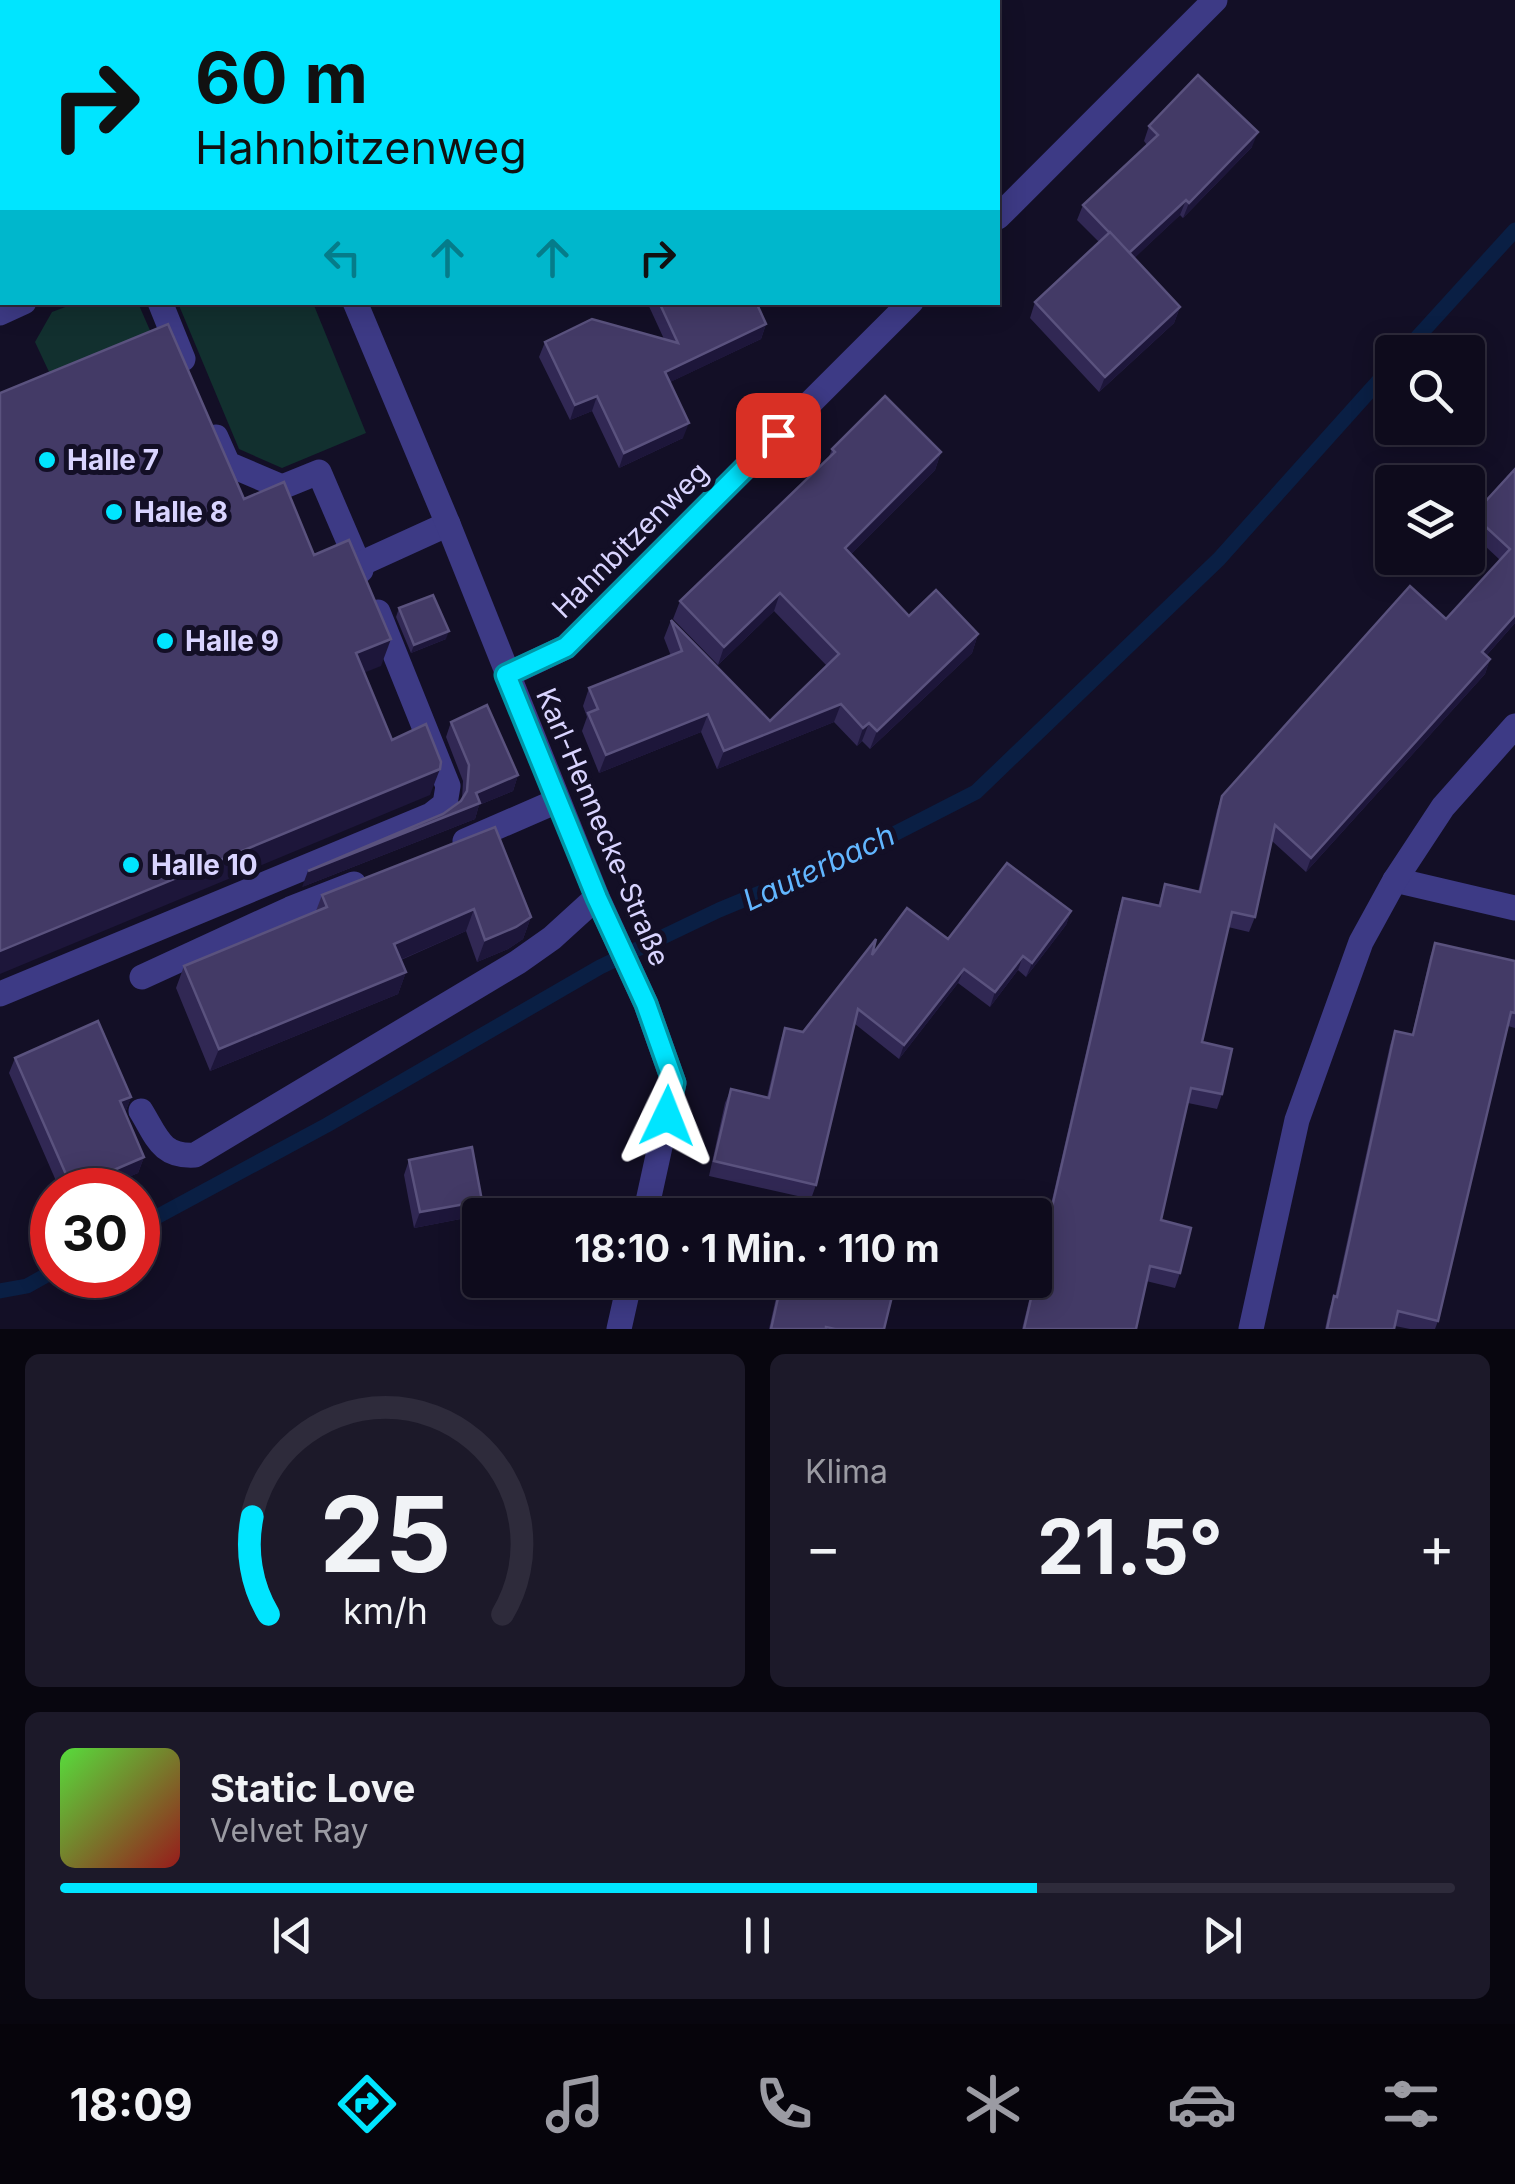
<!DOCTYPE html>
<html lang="de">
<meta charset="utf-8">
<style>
:root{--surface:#0e0b1c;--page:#1c1929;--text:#f1f3f6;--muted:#9b9ba3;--line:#2e2b3b;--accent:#00e5ff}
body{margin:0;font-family:Inter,sans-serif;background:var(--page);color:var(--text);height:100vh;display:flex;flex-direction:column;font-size:38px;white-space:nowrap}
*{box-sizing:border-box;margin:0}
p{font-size:32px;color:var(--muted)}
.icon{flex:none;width:55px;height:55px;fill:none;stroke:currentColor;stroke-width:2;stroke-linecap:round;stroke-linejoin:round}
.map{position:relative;height:1329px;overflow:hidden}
.panel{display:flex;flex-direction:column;gap:25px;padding:25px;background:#08060f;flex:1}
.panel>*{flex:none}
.hud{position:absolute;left:0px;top:0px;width:1000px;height:305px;box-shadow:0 5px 25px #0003,0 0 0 2px var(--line);background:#00e5ff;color:#111;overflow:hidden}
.fabs{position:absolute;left:1375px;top:335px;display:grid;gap:20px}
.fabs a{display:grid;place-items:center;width:110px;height:110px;border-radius:10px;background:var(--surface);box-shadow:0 5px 25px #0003,0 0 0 2px var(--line);font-size:50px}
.speed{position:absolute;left:30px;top:1168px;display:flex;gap:20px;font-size:50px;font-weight:700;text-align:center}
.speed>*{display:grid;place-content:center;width:130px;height:130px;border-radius:50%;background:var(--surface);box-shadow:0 5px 25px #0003,0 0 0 2px var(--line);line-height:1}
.speed .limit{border:15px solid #d22;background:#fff;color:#111}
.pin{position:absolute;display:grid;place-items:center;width:85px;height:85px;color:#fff;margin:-42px;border-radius:20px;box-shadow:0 5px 15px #0006}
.me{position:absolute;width:110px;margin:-55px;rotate:2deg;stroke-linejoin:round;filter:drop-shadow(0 0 8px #0008)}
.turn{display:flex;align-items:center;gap:35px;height:210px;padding:0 30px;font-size:45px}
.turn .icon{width:130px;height:130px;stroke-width:2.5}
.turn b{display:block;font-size:70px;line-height:85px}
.lanes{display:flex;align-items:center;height:95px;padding:0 30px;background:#0003;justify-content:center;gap:50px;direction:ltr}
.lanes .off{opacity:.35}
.big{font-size:75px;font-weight:700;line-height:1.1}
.panel .tile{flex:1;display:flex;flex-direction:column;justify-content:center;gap:15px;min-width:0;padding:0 35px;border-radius:15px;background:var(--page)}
.panel .dial{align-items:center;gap:0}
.dial svg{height:260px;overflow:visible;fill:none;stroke:var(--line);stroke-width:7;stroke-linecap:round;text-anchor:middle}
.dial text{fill:var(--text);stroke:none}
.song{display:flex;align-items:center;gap:30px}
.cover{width:120px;height:120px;border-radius:15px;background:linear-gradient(135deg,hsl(110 70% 55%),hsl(0 70% 35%))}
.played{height:10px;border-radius:5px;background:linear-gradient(90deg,var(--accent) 70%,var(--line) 70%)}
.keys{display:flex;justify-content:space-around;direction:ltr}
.heat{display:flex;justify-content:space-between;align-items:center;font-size:55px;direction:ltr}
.panel .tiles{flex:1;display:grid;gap:25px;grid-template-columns:1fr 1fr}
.tile:last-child{grid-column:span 2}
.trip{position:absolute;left:462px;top:1198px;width:590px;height:100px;border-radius:10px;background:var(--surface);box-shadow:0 5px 25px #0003,0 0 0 2px var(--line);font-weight:700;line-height:100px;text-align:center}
.tab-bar{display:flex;height:160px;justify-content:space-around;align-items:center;background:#06040b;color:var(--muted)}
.tab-bar .icon{width:70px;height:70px}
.tab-bar .active{color:var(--accent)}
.tab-bar b{font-size:45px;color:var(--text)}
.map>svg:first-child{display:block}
</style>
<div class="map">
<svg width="1515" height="1329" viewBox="0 0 1515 1329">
<rect width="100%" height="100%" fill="#130f26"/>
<g fill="#12302f">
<path d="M76 303H138L159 351 58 391 35 342 52 312Z"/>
<path d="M178 303H313L366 433 282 468 239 449Z"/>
</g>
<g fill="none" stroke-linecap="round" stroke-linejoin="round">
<g stroke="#0a1f44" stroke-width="15">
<path d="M1404 352 1515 230"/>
<path d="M138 1227 327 1125 600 967 719 910 857 853 976 792 1219 559 1392 366"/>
<path d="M0 1291 27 1286 52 1272"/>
</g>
<g stroke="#3d3a85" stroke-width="25">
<path d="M160 302 183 359"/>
<path d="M0 313 24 302"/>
<path d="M216 437 228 464 282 487 319 472 361 570"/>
<path d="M358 565 448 524"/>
<path d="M465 841 557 801"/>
<path d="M142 977 290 909 354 884"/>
<path d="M0 994 431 815 445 804 448 786 378 612"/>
<path d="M141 1111C157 1137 161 1157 195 1155L518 962 552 938 597 897"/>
</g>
<g stroke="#3d3a85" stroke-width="25">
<path d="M229 0 230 2"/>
<path d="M158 2 163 0"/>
<path d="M0 85 2 84"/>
<path d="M998 217 1215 0"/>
<path d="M355 302 448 524 597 897 646 1004 674 1083 645 1215"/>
<path d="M507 675 566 647 911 302"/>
<path d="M1395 880 1515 908"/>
<path d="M619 1329 630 1280"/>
<path d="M1251 1329 1297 1120 1361 942 1395 880 1443 807 1515 726"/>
</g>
</g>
<g fill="#312854">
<path d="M1149 126 1252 147 1183 218 1180 215 1134 258 1180 307 1174 323 1099 392 1030 318 1035 302 1099 242 1077 220 1083 205 1147 145 1144 141Z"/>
<path d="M647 302H756L766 324 761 339 670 382 683 438 619 468 592 411 570 420 539 357 545 342 664 339Z"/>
<path d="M832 449 941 452 935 470 851 554 909 616 978 634 972 653 870 749 862 741 857 746 834 722 717 769 701 732 599 773 582 731 587 717 583 706 589 688 671 656 664 638 671 620 770 721 827 666 774 611 718 665 673 619 680 601 828 459Z"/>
<path d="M1515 469V623L1486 656 1490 659 1485 674 1306 872 1272 841 1255 917 1249 932 1228 927 1202 1042 1222 1094 1217 1109 1188 1103 1161 1220 1180 1273 1175 1288 1146 1281 1136 1329H1022L1034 1280H1035V1274L1118 913 1123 898 1158 906 1165 884 1198 892 1217 810 1222 796 1446 619 1500 560 1468 530 1473 515Z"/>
<path d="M399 608 446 639 411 653 396 617Z"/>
<path d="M451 722 518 775 513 791 479 805 475 819 302 887 443 814 462 800 463 781 446 737Z"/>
<path d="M495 827 531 917 523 939 508 949 477 962 466 931 401 960 406 972 398 994 210 1071 176 988 184 966 316 911 322 895Z"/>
<path d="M1071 911 1066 925 1026 977 1018 970 990 1007 958 983 899 1059 855 1024 816 1185 811 1199 709 1176 725 1103 731 1089 767 1097 780 1042 785 1028 803 1032 872 955Z"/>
<path d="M1435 943 1515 961V1028L1508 1026 1438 1321 1435 1329H1410L1395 1326 1394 1329H1325L1329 1310 1334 1296 1335 1297 1390 1045 1395 1031 1412 1035 1430 957Z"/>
<path d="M15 1058 131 1097 125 1113 144 1157 138 1173 98 1190H60L9 1073Z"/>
<path d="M409 1160 476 1216 414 1228 404 1175Z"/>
<path d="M780 1280H896L884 1329H769Z"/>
</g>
<g fill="#1d163a">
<path d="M1258 132 1252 147 1183 218 1189 203Z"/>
<path d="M1186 200 1180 215 1124 268 1129 253Z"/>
<path d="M2 272V294L0 295V275Z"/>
<path d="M1180 307 1174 323 1099 392 1105 377Z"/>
<path d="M766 324 761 339 660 387 665 372Z"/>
<path d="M597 396 592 411 570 420 575 405Z"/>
<path d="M689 423 683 438 619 468 624 453Z"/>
<path d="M941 452 935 470 839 566 845 548Z"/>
<path d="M780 593 774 611 718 665 724 647Z"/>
<path d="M1515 615V623L1477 666 1482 652Z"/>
<path d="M449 631 446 639 411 653 414 645Z"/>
<path d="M978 634 972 653 870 749 877 731Z"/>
<path d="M391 639 381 666 346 680 356 653Z"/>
<path d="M1490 659 1485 674 1306 872 1311 858Z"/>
<path d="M841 704 834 722 717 769 724 751Z"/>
<path d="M708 714 701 732 599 773 606 755Z"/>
<path d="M869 723 862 741 857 746 863 728Z"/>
<path d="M440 769 430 795 0 974V951Z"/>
<path d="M518 775 513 791 479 805 475 819 302 887 308 871 472 806 476 793Z"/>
<path d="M474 909 466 931 386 966 394 944Z"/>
<path d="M1071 911 1066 925 1026 977 1032 963Z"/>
<path d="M531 917 523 939 508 949 477 962 485 940Z"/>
<path d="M1023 956 1018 970 990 1007 995 992Z"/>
<path d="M964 969 958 983 899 1059 904 1045Z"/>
<path d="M406 972 398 994 210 1071 219 1049Z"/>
<path d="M131 1097 125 1113 120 1101Z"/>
<path d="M144 1157 138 1173 98 1190H71L72 1188Z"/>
<path d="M482 1201 476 1216 414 1228 420 1212Z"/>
</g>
<g fill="#433a66" stroke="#5a527e" stroke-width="2.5">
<path d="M383 0H630L625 2H384Z"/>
<path d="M876 0H947L948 2H870Z"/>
<path d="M1198 75 1258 132 1189 203 1186 200 1129 253 1083 205 1158 135 1149 126Z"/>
<path d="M2 118V272L0 275V119Z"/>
<path d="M1110 232 1180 307 1105 377 1035 302Z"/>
<path d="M659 302H756L766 324 665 372 689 423 624 453 597 396 575 405 545 342 592 319 678 343Z"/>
<path d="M168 324 244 499 284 482 314 555 349 540 391 639 356 653 392 740 426 724 441 762 440 769 0 951V393Z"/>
<path d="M885 396 941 452 845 548 909 616 936 590 978 634 877 731 869 723 863 728 841 704 724 751 708 714 606 755 588 713 598 709 589 688 682 651 671 620 770 721 839 654 780 593 724 647 680 601 835 452 832 449Z"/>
<path d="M1515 469V615L1482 652 1490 659 1311 858 1275 825 1255 917 1232 912 1202 1042 1232 1049 1222 1094 1191 1088 1161 1220 1191 1228 1180 1273 1150 1266 1136 1329H1024L1123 898 1160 906 1165 884 1200 892 1222 796 1410 586 1446 619 1510 549 1473 515Z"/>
<path d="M433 595 449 631 414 645 399 608Z"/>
<path d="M487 705 518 775 476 793 480 803 308 871 443 814 461 801 467 791 469 765 451 722Z"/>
<path d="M495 827 531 917 516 927 485 940 474 909 394 944 406 972 219 1049 184 966 327 907 322 895Z"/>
<path d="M1007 863 1071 911 1032 963 1023 956 995 992 964 969 904 1045 858 1009 816 1185 714 1161 731 1089 769 1098 785 1028 803 1032 876 939 872 955 907 908 948 939Z"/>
<path d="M1435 943 1515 961V1013L1511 1012 1438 1321 1398 1311 1394 1329H1327L1334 1296 1337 1297 1395 1031 1413 1035Z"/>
<path d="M98 1021 131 1097 120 1101 144 1157 72 1188 15 1058Z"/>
<path d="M472 1147 482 1201 420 1212 409 1160Z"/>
<path d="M782 1280H896L884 1329H835L826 1327V1329H771Z"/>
</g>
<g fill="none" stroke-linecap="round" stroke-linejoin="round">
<defs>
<path id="route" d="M667 1116 674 1083 646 1004 597 898 506 675 566 647 778 435"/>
</defs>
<use href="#route" stroke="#0095a6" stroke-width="25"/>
<use href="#route" stroke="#00e5ff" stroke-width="18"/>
</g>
<g fill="#00e5ff" stroke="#130f26" stroke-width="4">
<circle cx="47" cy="460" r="10"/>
<circle cx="114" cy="512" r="10"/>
<circle cx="165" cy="641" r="10"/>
<circle cx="131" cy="865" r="10"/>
</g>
<g text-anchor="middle" stroke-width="10" stroke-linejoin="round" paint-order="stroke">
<g font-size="28" font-weight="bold" fill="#d9d4ff" stroke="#130f26" text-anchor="start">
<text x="67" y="470">Halle 7</text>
<text x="134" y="522">Halle 8</text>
<text x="185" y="651">Halle 9</text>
<text x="151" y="875">Halle 10</text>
</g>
<g font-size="28" fill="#d9d4ff" stroke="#130f26">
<text transform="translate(630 540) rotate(-45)" y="10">Hahnbitzenweg</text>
<text transform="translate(603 827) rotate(67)" y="10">Karl-Hennecke-Straße</text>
</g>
<g font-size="30" font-style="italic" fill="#62b6ff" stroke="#130f26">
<text transform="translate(819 868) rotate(-25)" y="10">Lauterbach</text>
</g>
</g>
</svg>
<div class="fabs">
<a><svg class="icon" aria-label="search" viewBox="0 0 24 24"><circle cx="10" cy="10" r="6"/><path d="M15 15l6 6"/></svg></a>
<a><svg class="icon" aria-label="layers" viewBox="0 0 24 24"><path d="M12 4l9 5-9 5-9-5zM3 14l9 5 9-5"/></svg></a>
</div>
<div class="speed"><div class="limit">30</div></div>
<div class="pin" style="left:778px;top:435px;background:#d93025"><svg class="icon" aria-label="arrive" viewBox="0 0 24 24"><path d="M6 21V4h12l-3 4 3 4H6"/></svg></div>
<svg class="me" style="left:667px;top:1116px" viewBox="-20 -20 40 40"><path d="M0-17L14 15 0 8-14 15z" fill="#00e5ff" stroke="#fff" stroke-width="4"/></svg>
<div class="trip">18:10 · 1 Min. · 110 m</div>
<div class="hud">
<div class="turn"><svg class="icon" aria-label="right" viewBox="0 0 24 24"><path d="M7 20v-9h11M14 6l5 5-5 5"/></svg><div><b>60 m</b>Hahnbitzenweg</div></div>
<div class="lanes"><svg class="icon off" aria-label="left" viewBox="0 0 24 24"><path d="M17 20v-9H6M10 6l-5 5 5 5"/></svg><svg class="icon off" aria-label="ahead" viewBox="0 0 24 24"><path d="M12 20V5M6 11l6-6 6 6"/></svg><svg class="icon off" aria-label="ahead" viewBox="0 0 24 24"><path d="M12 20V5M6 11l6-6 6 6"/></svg><svg class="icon" aria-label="right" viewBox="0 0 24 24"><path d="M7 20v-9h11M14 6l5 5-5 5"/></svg></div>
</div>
</div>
<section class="panel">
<div class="tiles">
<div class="tile dial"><svg viewBox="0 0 100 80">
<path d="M14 69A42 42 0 1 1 86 69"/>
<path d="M14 69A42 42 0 0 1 9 39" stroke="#00e5ff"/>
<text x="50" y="56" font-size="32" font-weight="700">25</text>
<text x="50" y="72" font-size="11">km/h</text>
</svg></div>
<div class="tile"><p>Klima</p>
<div class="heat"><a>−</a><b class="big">21.5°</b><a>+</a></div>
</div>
<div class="tile">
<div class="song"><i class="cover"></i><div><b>Static Love</b><p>Velvet Ray</p></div></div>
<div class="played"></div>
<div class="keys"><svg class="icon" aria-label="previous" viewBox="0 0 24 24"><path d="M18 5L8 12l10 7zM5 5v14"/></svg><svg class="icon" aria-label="pause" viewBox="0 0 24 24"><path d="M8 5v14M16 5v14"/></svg><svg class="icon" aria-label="next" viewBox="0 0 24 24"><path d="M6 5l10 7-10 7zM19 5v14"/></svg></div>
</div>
</div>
</section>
<nav class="tab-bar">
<b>18:09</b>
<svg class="icon active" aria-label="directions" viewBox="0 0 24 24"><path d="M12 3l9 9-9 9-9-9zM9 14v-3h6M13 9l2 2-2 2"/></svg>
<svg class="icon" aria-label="music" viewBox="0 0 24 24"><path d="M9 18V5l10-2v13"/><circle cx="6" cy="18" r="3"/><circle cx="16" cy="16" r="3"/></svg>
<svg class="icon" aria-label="phone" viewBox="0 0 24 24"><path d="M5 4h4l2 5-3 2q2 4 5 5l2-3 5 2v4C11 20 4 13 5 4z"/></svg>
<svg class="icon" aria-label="climate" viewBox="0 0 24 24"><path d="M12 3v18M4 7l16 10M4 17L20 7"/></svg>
<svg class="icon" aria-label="car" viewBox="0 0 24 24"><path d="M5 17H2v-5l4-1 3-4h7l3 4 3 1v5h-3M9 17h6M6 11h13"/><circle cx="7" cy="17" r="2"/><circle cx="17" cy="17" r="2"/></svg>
<svg class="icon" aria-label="filters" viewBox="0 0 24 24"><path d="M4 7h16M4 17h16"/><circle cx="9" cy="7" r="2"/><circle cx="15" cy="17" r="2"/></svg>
</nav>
